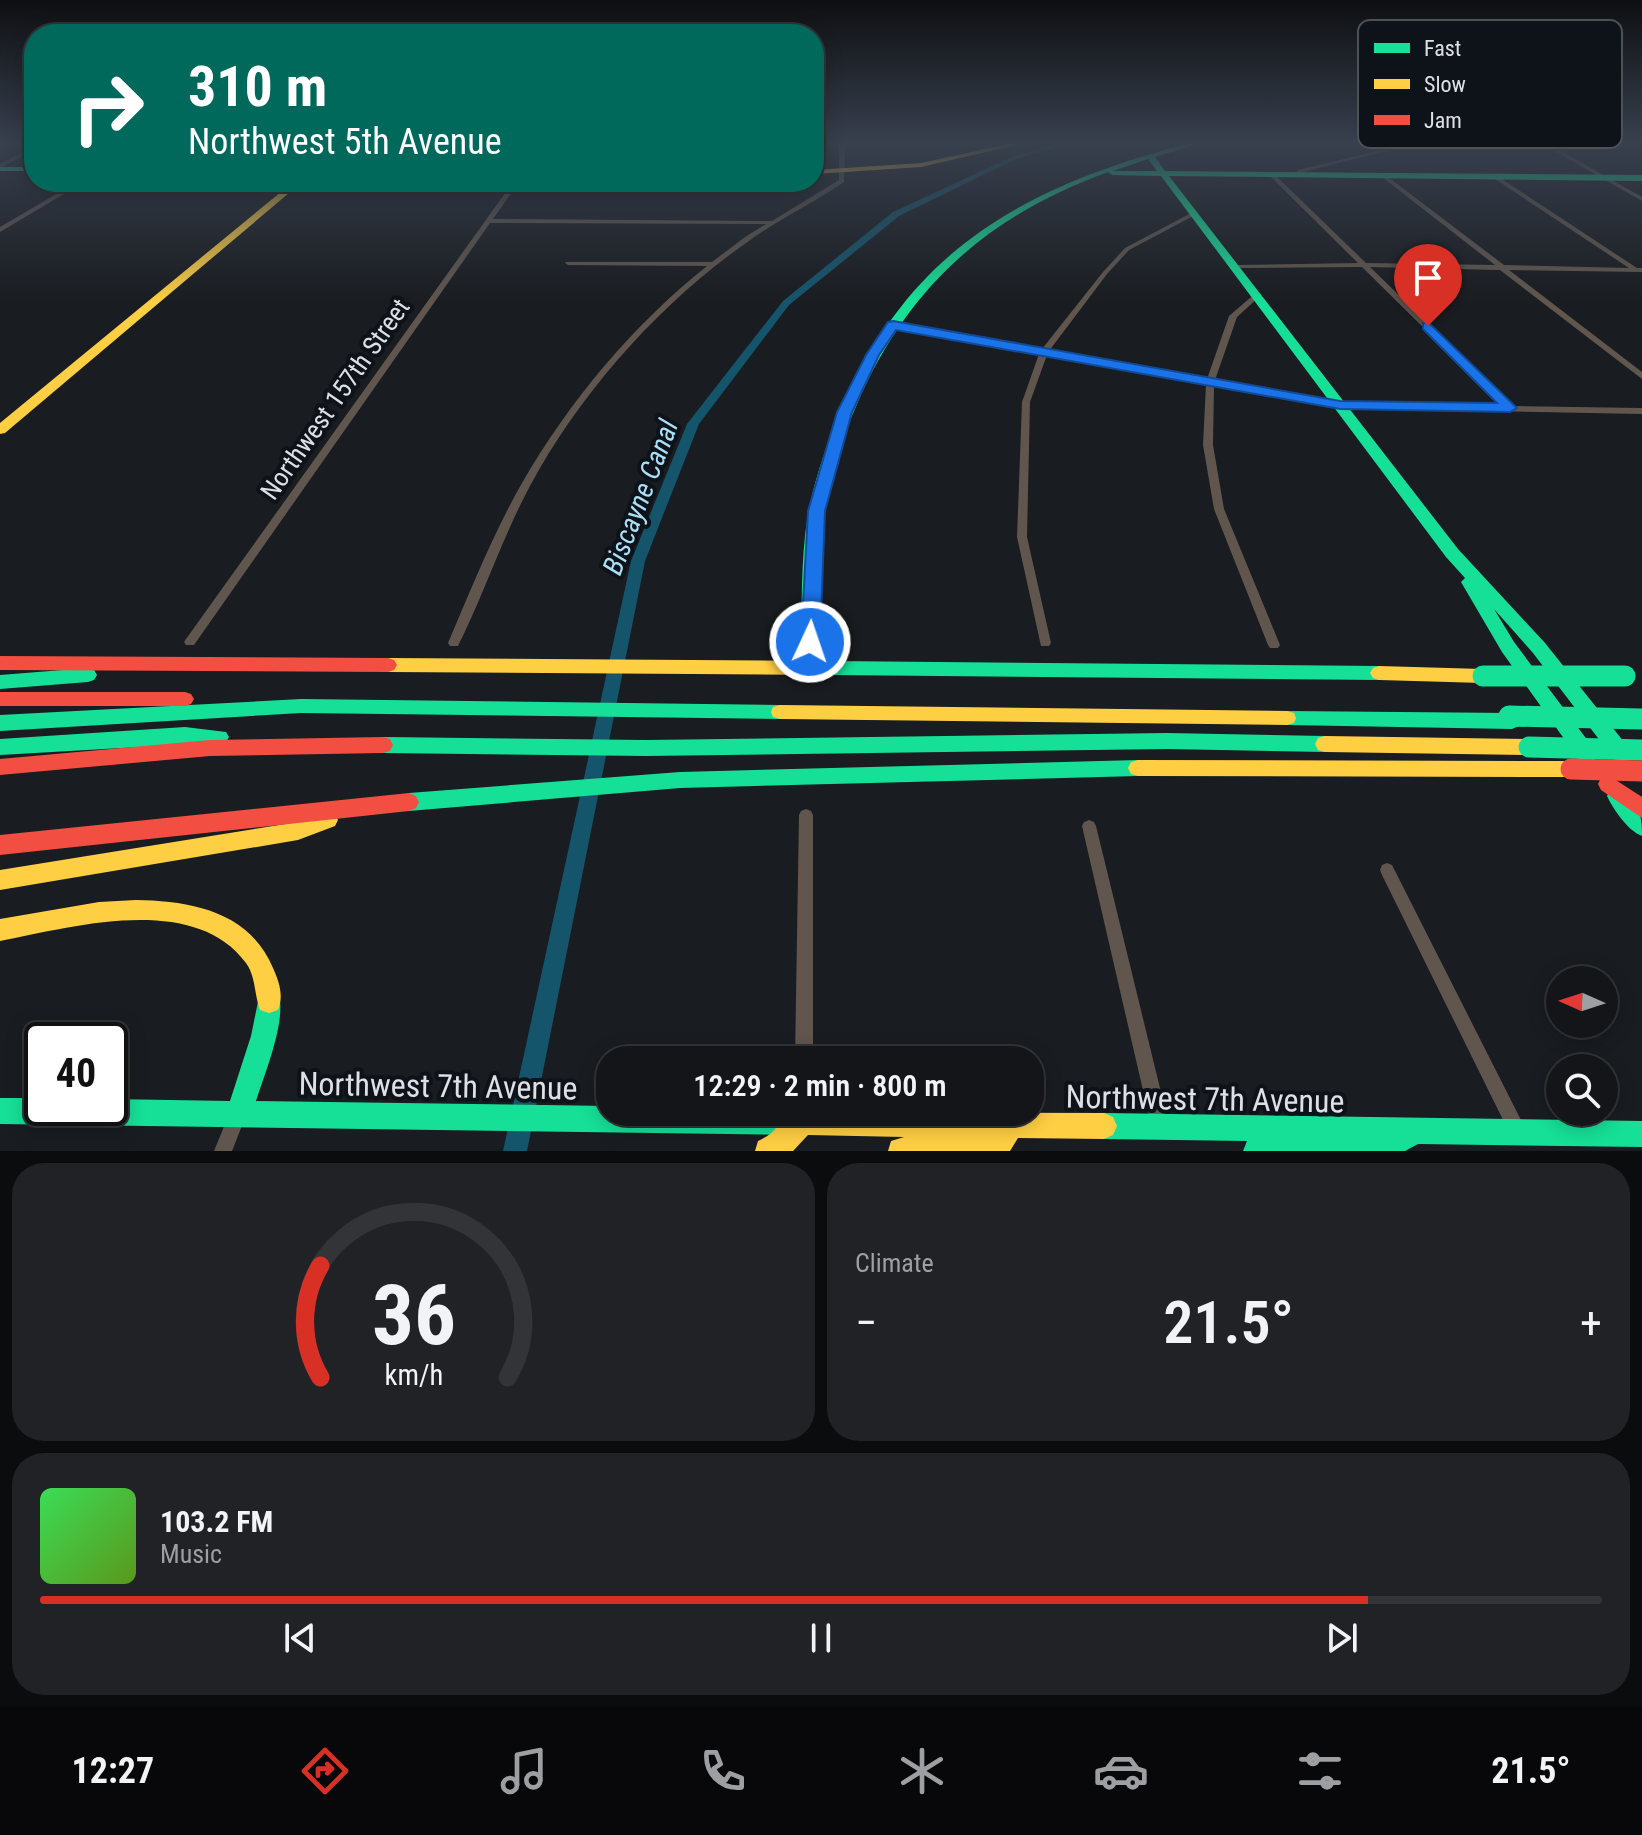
<!DOCTYPE html>
<meta charset="utf-8">
<style>
:root{--surface:#131518;--page:#202225;--text:#f1f3f6;--muted:#9d9fa2;--line:#323437;--accent:#d93025}
body{margin:0;font-family:"Roboto Condensed",sans-serif;background:var(--page);color:var(--text);height:100vh;display:flex;flex-direction:column;font-size:30px;white-space:nowrap}
*{box-sizing:border-box;margin:0}
p{font-size:26px;color:var(--muted)}
.icon{flex:none;width:44px;height:44px;fill:none;stroke:currentColor;stroke-width:2;stroke-linecap:round;stroke-linejoin:round}
.map{position:relative;height:1151px;overflow:hidden}
.details{display:flex;flex-direction:column;gap:12px;padding:12px;background:#0a0c0d;flex:1}
.details>*{flex:none}
.guide{position:absolute;left:24px;top:24px;width:800px;height:168px;border-radius:32px;box-shadow:0 4px 20px #0003,0 0 0 2px var(--line);background:#00695c;color:#fff;overflow:hidden}
.needle{width:52px;rotate:273deg}
.tools{position:absolute;left:1546px;top:966px;display:grid;gap:16px}
.tools a{display:grid;place-items:center;width:72px;height:72px;border-radius:50%;background:var(--surface);box-shadow:0 4px 20px #0003,0 0 0 2px var(--line);font-size:40px}
.speed{position:absolute;left:24px;top:1022px;display:flex;gap:16px;font-size:40px;font-weight:700;text-align:center}
.speed>*{display:grid;place-content:center;width:104px;height:104px;border-radius:50%;background:var(--surface);box-shadow:0 4px 20px #0003,0 0 0 2px var(--line);line-height:1}
.speed .limit{border:4px solid #111;border-radius:12px;background:#fff;color:#111}
.pin{position:absolute;display:grid;place-items:center;width:68px;height:68px;color:#fff;margin:-82px -34px;border-radius:50% 50% 50% 0;rotate:-45deg;box-shadow:0 0 8px #0007}
.pin .icon{rotate:45deg}
.me{position:absolute;width:88px;margin:-44px;rotate:3deg;stroke-linejoin:round;filter:drop-shadow(0 0 6px #0008)}
.turn{display:flex;align-items:center;gap:28px;height:168px;padding:0 32px;font-size:36px}
.turn .icon{width:104px;height:104px;stroke-width:2.5}
.turn b{display:block;font-size:56px;line-height:68px}
.big{font-size:60px;font-weight:600;line-height:1.1}
.details .card{flex:1;display:flex;flex-direction:column;justify-content:center;gap:12px;min-width:0;padding:0 28px;border-radius:32px;background:var(--page)}
.details .dial{align-items:center;gap:0}
.dial svg{height:208px;overflow:visible;fill:none;stroke:var(--line);stroke-width:7;stroke-linecap:round;text-anchor:middle}
.dial text{fill:var(--text);stroke:none}
.song{display:flex;align-items:center;gap:24px}
.cover{width:96px;height:96px;border-radius:12px;background:linear-gradient(135deg,hsl(130 70% 55%),hsl(90 70% 35%))}
.played{height:8px;border-radius:4px;background:linear-gradient(90deg,var(--accent) 85%,var(--line) 85%)}
.keys{display:flex;justify-content:space-around;direction:ltr}
.heat{display:flex;justify-content:space-between;align-items:center;font-size:44px;direction:ltr}
.details .tiles{flex:1;display:grid;gap:12px;grid-template-columns:1fr 1fr}
.card:last-child{grid-column:span 2}
.trip{position:absolute;left:596px;top:1046px;width:448px;height:80px;border-radius:32px;background:var(--surface);box-shadow:0 4px 20px #0003,0 0 0 2px var(--line);font-weight:600;line-height:80px;text-align:center}
.dock{display:flex;height:128px;justify-content:space-around;align-items:center;background:#08080a;color:var(--muted)}
.dock .icon{width:56px;height:56px}
.dock .selected{color:var(--accent)}
.dock b{font-size:36px;color:var(--text)}
.map>svg:first-child{display:block}
</style>
<div class="map">
<svg width="1642" height="1151" viewBox="0 0 1642 1151">
<rect width="100%" height="100%" fill="#191c20"/>
<g fill="none" stroke-linecap="round" stroke-linejoin="round">
<path fill="#14556c" fill-rule="evenodd" d="M1062 142H1071L1016 159 899 216 789 305 699 424 645 561 527 1151H503L631 561 687 424 783 301 893 212 1012 157Z"/>
<g fill="#60564e" fill-rule="evenodd">
<path d="M839 142H845L844 182C812 204 777 220 746 243 660 303 580 393 530 486 502 538 484 594 458 646H450L448 643C471 589 493 534 522 483 570 400 633 325 707 266L568 265 565 263 566 262H712L745 237 766 224 490 223 194 645H186L184 642 186 639 513 182H519L493 219 772 221 839 180Z"/>
<path d="M1414 142H1422L1303 172 1301 176 1296 175 1298 170Z"/>
<path d="M1539 142H1545L1642 197V201Z"/>
<path d="M34 146V150L0 168V164Z"/>
<path d="M1270 174H1274L1366 263 1495 265 1382 177 1381 176 1384 174 1504 265 1629 268 1492 177 1491 176 1494 174 1637 268H1642V272L1509 270 1642 372V379L1500 270 1370 267 1513 406 1642 408V414L1340 408 1214 385 1213 445 1224 509 1280 645 1278 648H1270L1268 645 1214 509 1203 445 1206 384 1047 355 1030 402 1027 537 1051 643 1049 646H1041L1017 537 1022 402 1039 354 893 327 889 325 890 323 1042 349 1103 272 1125 248 1195 211 1198 213 1197 214 1129 250 1107 274 1049 351 1207 379 1229 316 1257 292 1261 294 1260 296 1237 317 1215 380 1340 402 1503 406 1362 267 1235 268V266L1237 265 1358 263 1270 176Z"/>
<path d="M77 182H84L0 232V227Z"/>
<path d="M806 809 811 811 813 815V1060H795L799 815 801 811Z"/>
<path d="M1089 820 1094 822 1096 826 1169 1125 1166 1131 1160 1134 1154 1131 1151 1125 1082 826 1084 822Z"/>
<path d="M1387 863 1392 865 1523 1124 1526 1130 1523 1136 1517 1139 1511 1136 1382 875 1380 870 1382 865Z"/>
<path d="M236 1109 242 1112 245 1118 232 1151H214L230 1112Z"/>
</g>
<g fill="#16e098" fill-rule="evenodd">
<path d="M1193 142H1204L1155 157 1165 171 1642 175V181L1169 176 1458 549 1545 643 1628 747 1631 753 1628 759 1621 761 1614 759 1533 653 1494 609 1514 642 1594 749 1597 755 1594 761 1587 763 1580 761 1502 652 1461 582 1465 578 1446 557 1161 176 1112 175 1108 172C988 216 908 286 857 404 841 441 828 480 822 520 817 561 819 602 819 642L816 646H804L801 642C802 602 801 561 807 520 814 478 829 438 846 399 917 241 1035 184 1193 142ZM1148 159 1157 171H1113Z"/>
<rect x="0" y="167" width="34" height="4"/>
<path d="M831 661 1379 666 1385 668 1388 673 1385 678 1379 680 831 675 825 673 822 668 825 663Z"/>
<path d="M88 668 94 670 97 675 94 680 88 682 0 689V675Z"/>
<path d="M301 699 780 705 787 707 789 712 787 717 780 719 301 713 0 731V715Z"/>
<path d="M1287 711 1512 713 1519 716 1521 721 1519 726 1512 729 1287 725 1280 723 1278 718 1280 713Z"/>
<path d="M185 727 226 732 229 737 226 742 0 755V739Z"/>
<path d="M1167 733 1325 736 1332 738 1335 744 1332 750 1325 752 1167 749 646 756 383 753 376 751 373 745 376 739 383 737 646 740Z"/>
<path d="M1138 760 1145 762 1148 768 1145 774 1138 776 680 788 409 811 402 808 399 802 402 796 409 793 680 772Z"/>
<path d="M1617 787C1639 795 1642 816 1642 836 1628 831 1613 809 1607 796L1610 790Z"/>
<path d="M269 989 278 992C288 1018 264 1075 256 1101L610 1106V1112H802L807 1122 803 1131 794 1135 0 1124V1098H42V1108H110V1099L230 1101 251 1036 260 992Z"/>
<path d="M1104 1113 1642 1121V1147L1418 1144 1405 1151H1243L1247 1141 1104 1139 1095 1135 1091 1126 1095 1117Z"/>
</g>
<g fill="#ffcf43" fill-rule="evenodd">
<path d="M1017 142H1030L921 167 814 174V170L921 163Z"/>
<path d="M293 182H302L5 433 0 434V423Z"/>
<path d="M388 658 831 661 837 663 840 668 837 673 831 675 388 672 382 670 379 665 382 660Z"/>
<path d="M1379 666 1483 669 1489 671 1492 676 1489 681 1483 683 1379 680 1373 678 1370 673 1373 668Z"/>
<path d="M780 705 1287 711 1294 713 1296 718 1294 723 1287 725 780 719 773 717 771 712 773 707Z"/>
<path d="M1325 736 1529 739 1536 741 1539 747 1536 753 1529 755 1325 752 1318 750 1315 744 1318 738Z"/>
<path d="M1138 760 1571 761 1578 763 1581 769 1578 775 1571 777 1138 776 1131 774 1128 768 1131 762Z"/>
<path d="M328 811 335 814 338 820 335 826 298 840 0 890V870L298 822Z"/>
<path d="M136 900C191 901 249 911 273 968 279 982 284 995 278 1010L269 1013 260 1010C254 994 256 977 246 963 194 892 72 927 0 941V919L99 902Z"/>
<path d="M786 1112 1104 1113 1113 1117 1117 1126 1113 1135 1104 1139 1018 1138 1010 1151H888L891 1141 904 1137 808 1135 793 1151H755L758 1141C777 1132 776 1127 786 1112Z"/>
</g>
<g fill="#f24e42" fill-rule="evenodd">
<path d="M0 656 388 658 394 660 397 665 394 670 388 672 0 670Z"/>
<path d="M0 692H185L191 694 194 699 191 704 185 706H0Z"/>
<path d="M383 737 390 739 393 745 390 751 383 753 210 756 0 775V759L210 740Z"/>
<path d="M1608 775 1642 797V818L1601 790 1598 784 1601 778Z"/>
<path d="M409 793 416 796 419 802 416 808 409 811 0 855V835Z"/>
</g>
<g stroke="#16e098" stroke-width="21">
<path d="M1483 676H1625"/>
<path d="M1509 716 1642 719"/>
<path d="M1529 747 1642 750"/>
</g>
<path stroke="#f24e42" stroke-width="21" d="M1571 769 1642 771"/>
</g>
<linearGradient id="sky" x2="0" y2="1"><stop stop-color="#0e0f12"/><stop offset="0.47" stop-color="#38404e"/><stop offset="1" stop-color="#38404e" stop-opacity="0"/></linearGradient>
<rect width="1642" height="303" fill="url(#sky)"/>
<path fill="#1a73e8" stroke="#114b97" stroke-width="2" d="M893 321 1340 401 1497 403 1423 329V323L1428 322 1517 408 1510 412 1340 409 896 330 879 355 852 412 825 511 820 642 817 647H803L801 642 808 511 837 412 866 355 888 322Z"/>
<g text-anchor="middle" stroke-width="8" stroke-linejoin="round" paint-order="stroke">
<g font-size="26" fill="#dde1e6" stroke="#0e1319">
<text transform="translate(335 399) rotate(-55)" y="9">Northwest 157th Street</text>
</g>
<g font-size="28" font-style="italic" fill="#aadff7" stroke="#0e1319">
<text transform="translate(640 497) rotate(-69)" y="10">Biscayne Canal</text>
</g>
<g font-size="32" fill="#dde1e6" stroke="#0e1319">
<text transform="translate(438 1086) rotate(1)" y="11">Northwest 7th Avenue</text>
<text transform="translate(1205 1099) rotate(1)" y="11">Northwest 7th Avenue</text>
</g>
</g>
<rect x="1358" y="20" width="264" height="128" rx="12" fill="#0e1319" stroke="#4c5156" stroke-width="2"/>
<rect x="1374" y="43" width="36" height="10" fill="#16e098"/>
<rect x="1374" y="79" width="36" height="10" fill="#ffcf43"/>
<rect x="1374" y="115" width="36" height="10" fill="#f24e42"/>
<g font-size="22" fill="#dde1e6">
<text x="1424" y="56">Fast</text>
<text x="1424" y="92">Slow</text>
<text x="1424" y="128">Jam</text>
</g>
</svg>
<div class="tools">
<a><svg class="needle" viewBox="-14 -14 28 28"><path d="M0-13l5 13h-10z" fill="#e53935"/><path d="M0 13l5-13h-10z" fill="#9d9fa2"/></svg></a>
<a><svg class="icon" aria-label="search" viewBox="0 0 24 24"><circle cx="10" cy="10" r="6"/><path d="M15 15l6 6"/></svg></a>
</div>
<div class="speed"><div class="limit">40</div></div>
<div class="pin" style="left:1428px;top:326px;background:#d93025"><svg class="icon" aria-label="arrive" viewBox="0 0 24 24"><path d="M6 21V4h12l-3 4 3 4H6"/></svg></div>
<svg class="me" style="left:810px;top:642px" viewBox="-20 -20 40 40"><circle r="17" fill="#1a73e8" stroke="#fff" stroke-width="3"/><path d="M0-11L8 9 0 5-8 9z" fill="#fff"/></svg>
<div class="trip">12:29 · 2 min · 800 m</div>
<div class="guide">
<div class="turn"><svg class="icon" aria-label="right" viewBox="0 0 24 24"><path d="M7 20v-9h11M14 6l5 5-5 5"/></svg><div><b>310 m</b>Northwest 5th Avenue</div></div>
</div>
</div>
<section class="details">
<div class="tiles">
<div class="card dial"><svg viewBox="0 0 100 80">
<path d="M14 69A42 42 0 1 1 86 69"/>
<path d="M14 69A42 42 0 0 1 14 26" stroke="#d93025"/>
<text x="50" y="56" font-size="32" font-weight="700">36</text>
<text x="50" y="72" font-size="11">km/h</text>
</svg></div>
<div class="card"><p>Climate</p>
<div class="heat"><a>−</a><b class="big">21.5°</b><a>+</a></div>
</div>
<div class="card">
<div class="song"><i class="cover"></i><div><b>103.2 FM</b><p>Music</p></div></div>
<div class="played"></div>
<div class="keys"><svg class="icon" aria-label="previous" viewBox="0 0 24 24"><path d="M18 5L8 12l10 7zM5 5v14"/></svg><svg class="icon" aria-label="pause" viewBox="0 0 24 24"><path d="M8 5v14M16 5v14"/></svg><svg class="icon" aria-label="next" viewBox="0 0 24 24"><path d="M6 5l10 7-10 7zM19 5v14"/></svg></div>
</div>
</div>
</section>
<nav class="dock">
<b>12:27</b>
<svg class="icon selected" aria-label="directions" viewBox="0 0 24 24"><path d="M12 3l9 9-9 9-9-9zM9 14v-3h6M13 9l2 2-2 2"/></svg>
<svg class="icon" aria-label="music" viewBox="0 0 24 24"><path d="M9 18V5l10-2v13"/><circle cx="6" cy="18" r="3"/><circle cx="16" cy="16" r="3"/></svg>
<svg class="icon" aria-label="phone" viewBox="0 0 24 24"><path d="M5 4h4l2 5-3 2q2 4 5 5l2-3 5 2v4C11 20 4 13 5 4z"/></svg>
<svg class="icon" aria-label="climate" viewBox="0 0 24 24"><path d="M12 3v18M4 7l16 10M4 17L20 7"/></svg>
<svg class="icon" aria-label="car" viewBox="0 0 24 24"><path d="M5 17H2v-5l4-1 3-4h7l3 4 3 1v5h-3M9 17h6M6 11h13"/><circle cx="7" cy="17" r="2"/><circle cx="17" cy="17" r="2"/></svg>
<svg class="icon" aria-label="filters" viewBox="0 0 24 24"><path d="M4 7h16M4 17h16"/><circle cx="9" cy="7" r="2"/><circle cx="15" cy="17" r="2"/></svg>
<b>21.5°</b>
</nav>
